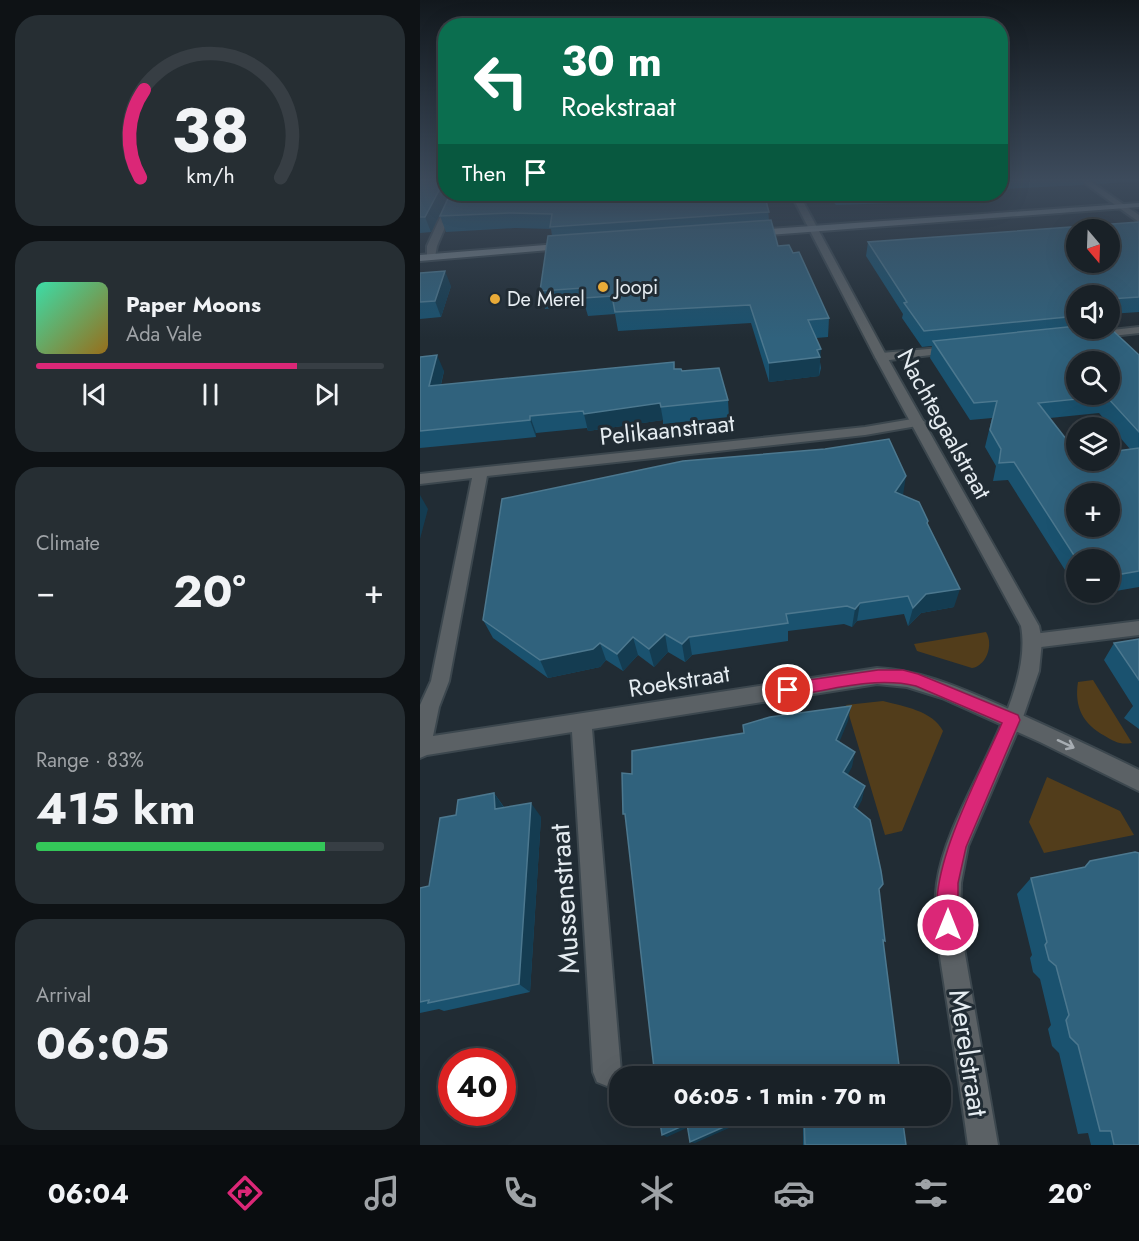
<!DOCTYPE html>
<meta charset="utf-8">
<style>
:root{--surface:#192127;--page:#262e33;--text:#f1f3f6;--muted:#9fa3a7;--line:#373e44;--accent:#db2777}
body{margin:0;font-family:Jost,sans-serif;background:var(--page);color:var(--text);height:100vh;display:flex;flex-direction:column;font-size:22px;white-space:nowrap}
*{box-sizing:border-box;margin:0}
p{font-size:20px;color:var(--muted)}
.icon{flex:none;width:33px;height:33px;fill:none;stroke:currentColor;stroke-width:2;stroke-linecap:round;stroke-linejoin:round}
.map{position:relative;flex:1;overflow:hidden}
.drawer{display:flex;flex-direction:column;gap:15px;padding:15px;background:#0e1215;width:420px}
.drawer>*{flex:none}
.hud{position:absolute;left:18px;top:18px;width:570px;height:183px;border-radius:24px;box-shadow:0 6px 24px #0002,0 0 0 2px var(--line);background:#0b6e4f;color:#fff;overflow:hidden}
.needle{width:39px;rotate:161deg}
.controls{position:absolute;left:646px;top:219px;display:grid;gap:12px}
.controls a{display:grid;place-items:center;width:54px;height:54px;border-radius:50%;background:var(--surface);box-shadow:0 6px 24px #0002,0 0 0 2px var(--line);font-size:30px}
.speed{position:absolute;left:18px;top:1048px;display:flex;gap:12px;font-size:30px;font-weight:700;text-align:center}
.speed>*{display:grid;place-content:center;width:78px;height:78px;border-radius:50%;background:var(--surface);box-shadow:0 6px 24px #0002,0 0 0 2px var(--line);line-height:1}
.speed .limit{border:9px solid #d22;background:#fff;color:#111}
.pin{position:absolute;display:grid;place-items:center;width:51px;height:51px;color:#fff;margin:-26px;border:3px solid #fff;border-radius:50%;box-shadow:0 2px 6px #0007}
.me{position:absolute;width:66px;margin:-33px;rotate:0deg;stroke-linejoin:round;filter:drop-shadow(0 0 4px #0008)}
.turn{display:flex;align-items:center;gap:21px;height:126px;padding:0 24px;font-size:27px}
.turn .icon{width:78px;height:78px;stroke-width:2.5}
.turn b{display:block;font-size:42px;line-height:51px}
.then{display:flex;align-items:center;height:57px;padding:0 24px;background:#0003;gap:12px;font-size:22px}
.big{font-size:45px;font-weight:700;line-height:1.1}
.drawer .widget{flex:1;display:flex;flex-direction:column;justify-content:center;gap:9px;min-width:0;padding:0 21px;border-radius:24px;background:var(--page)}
.drawer .dial{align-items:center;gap:0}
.dial svg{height:156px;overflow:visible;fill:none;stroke:var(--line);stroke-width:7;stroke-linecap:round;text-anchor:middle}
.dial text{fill:var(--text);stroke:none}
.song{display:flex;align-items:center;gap:18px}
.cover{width:72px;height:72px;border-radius:9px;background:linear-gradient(135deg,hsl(160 70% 55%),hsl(40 70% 35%))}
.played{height:6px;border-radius:3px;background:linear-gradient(90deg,var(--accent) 75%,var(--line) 75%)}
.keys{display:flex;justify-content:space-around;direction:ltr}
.heat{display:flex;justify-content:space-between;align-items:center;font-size:33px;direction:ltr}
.charge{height:9px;border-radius:4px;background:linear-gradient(90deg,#34c759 83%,var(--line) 0)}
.trip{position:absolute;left:189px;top:1066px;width:342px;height:60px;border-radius:24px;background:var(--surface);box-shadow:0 6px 24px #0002,0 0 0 2px var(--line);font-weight:700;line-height:60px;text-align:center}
.dock{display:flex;height:96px;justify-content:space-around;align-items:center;background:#0a0d10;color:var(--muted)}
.dock .icon{width:42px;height:42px}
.dock .current{color:var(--accent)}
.dock b{font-size:27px;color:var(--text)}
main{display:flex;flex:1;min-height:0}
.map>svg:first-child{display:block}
</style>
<main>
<section class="drawer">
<div class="widget dial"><svg viewBox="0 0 100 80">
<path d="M14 69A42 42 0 1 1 86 69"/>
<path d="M14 69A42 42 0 0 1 16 24" stroke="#db2777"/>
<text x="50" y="56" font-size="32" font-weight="700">38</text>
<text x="50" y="72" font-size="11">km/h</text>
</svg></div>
<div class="widget">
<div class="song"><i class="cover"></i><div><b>Paper Moons</b><p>Ada Vale</p></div></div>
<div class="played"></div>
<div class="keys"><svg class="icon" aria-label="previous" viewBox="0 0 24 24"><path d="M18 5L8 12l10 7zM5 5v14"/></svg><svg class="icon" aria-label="pause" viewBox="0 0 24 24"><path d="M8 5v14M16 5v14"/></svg><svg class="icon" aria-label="next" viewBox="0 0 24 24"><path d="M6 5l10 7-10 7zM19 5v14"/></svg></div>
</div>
<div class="widget"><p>Climate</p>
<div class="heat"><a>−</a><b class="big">20°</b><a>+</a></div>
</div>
<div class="widget"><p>Range · 83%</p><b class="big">415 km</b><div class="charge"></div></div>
<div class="widget"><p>Arrival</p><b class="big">06:05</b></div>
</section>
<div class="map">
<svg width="719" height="1145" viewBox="0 0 719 1145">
<rect width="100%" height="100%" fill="#212c34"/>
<g fill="#523d1b">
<path d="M566 632C574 645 566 666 552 668L497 651 494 644Z"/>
<path d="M673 680 712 743C700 745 695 742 685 736 663 724 654 707 658 682Z"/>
<path d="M463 701C483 706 513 711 523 731L482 831 465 835 426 705Z"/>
<path d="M627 777 700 811 714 835 624 853 609 822Z"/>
</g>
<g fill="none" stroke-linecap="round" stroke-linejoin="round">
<defs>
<g id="minor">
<path d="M659 179H667L719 215V222Z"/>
<path d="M31 194H39L17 246 15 257 7 259V246Z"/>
<path d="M719 327V333L674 338 668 335 674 332Z"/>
<path d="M532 347 538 350 536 352 461 361 455 357 461 353Z"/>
<path d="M498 418 505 422 503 425 445 435 67 476 29 681 19 707 13 736 457 668C501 670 540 688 580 705 627 726 673 747 719 770V791L620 742 522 698 487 687 457 684 172 729 201 1072 197 1082 187 1086 177 1082 173 1072 152 732 7 755 0 758V705L11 681 52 478 0 484V474L445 427Z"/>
<path d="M719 621V635L613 648 607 646 604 641 607 636 613 634Z"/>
</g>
<path id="tertiary" d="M371 194H379L467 357 619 626 622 641 619 671 602 720 548 846 541 883 540 925 578 1145H548C541 1095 534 1046 526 996 521 959 512 921 517 883 528 803 615 702 601 626L455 357Z"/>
<g id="secondary">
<path d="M719 203V207L334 236 330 233 334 230Z"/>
<path d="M150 243 153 244V248L0 261V255Z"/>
</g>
</defs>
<use href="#minor" stroke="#3c474e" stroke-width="4"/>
<use href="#tertiary" stroke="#3c474e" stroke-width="4"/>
<use href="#secondary" stroke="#3c474e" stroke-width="4"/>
<use href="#minor" fill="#5b6165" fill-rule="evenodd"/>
<use href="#tertiary" fill="#5b6165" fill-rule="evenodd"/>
<use href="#secondary" fill="#767f85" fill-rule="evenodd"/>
</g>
<g fill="#1a526f" fill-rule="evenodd">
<path d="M0 179 30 194 11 232 0 233Z"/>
<path d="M580 179H665L663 185 580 189Z"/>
<path d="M670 179H719V181L678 184Z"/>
<path d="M30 194H347L349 221 358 246 373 253 409 318 408 337 396 338 401 368 399 376 349 382 331 323 198 331 195 314 168 316 165 306 125 309 120 291 132 236 131 229 95 228 26 232 20 216Z"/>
<path d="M407 194H531L504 196 503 202 416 205Z"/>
<path d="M719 222V312L690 314V296H657V328L719 355V587L690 592V560H657V589L588 480 573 481 576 466 565 447 572 418 550 420 510 358 512 346 502 347 482 318 483 314 446 256 448 242ZM679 413 710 449 657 460 630 418Z"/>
<path d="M0 273 31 286 21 317 0 319Z"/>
<path d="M0 357 24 371 21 385 255 369 262 371 308 400 309 417 243 424V420L168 431 167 428 116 433V437L0 448Z"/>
<path d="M483 495 508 521 507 524 534 607 501 613 488 626 484 614 437 621 432 627 424 624 368 631V641L272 655 265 662 248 652 234 667 218 655 203 671 186 660 180 667 128 678 73 638 63 620Z"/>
<path d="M719 639V729L704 718 713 706 684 660 694 643Z"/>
<path d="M74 793 84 807 121 817 110 992 24 1011 19 1009 0 1013V888L9 886 36 815Z"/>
<path d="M611 878 719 1145H671L668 1133 658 1134 639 1053 632 1046 628 1029 631 1025 620 979 613 972 610 958 612 955 597 894Z"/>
<path d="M374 1116H482L486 1145H383V1120H374Z"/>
</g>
<g fill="#143c51">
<path d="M26 179V194H30L11 232 5 217Z"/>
<path d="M344 194H347V207Z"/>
<path d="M505 194H531L504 196Z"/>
<path d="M25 271 31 286 21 317 15 301Z"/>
<path d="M401 349 399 376 349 382V363Z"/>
<path d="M17 355 24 371 16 403 9 386Z"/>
<path d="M240 403 243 420 168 431 164 414Z"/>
<path d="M110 416 116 433V437L110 420Z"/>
<path d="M486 476 483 495 475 492Z"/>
<path d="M0 495 8 509 0 539Z"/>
<path d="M540 589 534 607 501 613 488 626 493 608 506 594Z"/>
<path d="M440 603 437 621 432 627 435 609Z"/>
<path d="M245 634 248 652 234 667 229 649Z"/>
<path d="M213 637 218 655 203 671 197 654Z"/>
<path d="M269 637 272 655 265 662 262 644Z"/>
<path d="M180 643 186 660 180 667 128 678 120 660Z"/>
<path d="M431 706 428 721 414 755 416 740Z"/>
<path d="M435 752 432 767 421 787 423 772Z"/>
<path d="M445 786 442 800 431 821 434 807Z"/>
<path d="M74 793 84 808 75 809Z"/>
<path d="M111 803 121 817 110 992 99 984Z"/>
<path d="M304 1116H307L309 1128 275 1143 270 1142Z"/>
<path d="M267 1124 271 1126 247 1137 242 1135Z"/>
</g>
<g fill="#30627d" stroke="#4c788f" stroke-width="1.5" fill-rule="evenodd">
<path d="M0 179H25L5 217H0Z"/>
<path d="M30 194H344L349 212 130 227 132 214 90 213 20 216Z"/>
<path d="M351 220 358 246 369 245 373 253 379 252 409 318 388 320 401 349 397 350 400 357 349 363 330 305 195 312 192 296 164 298 163 288 120 291 128 236Z"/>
<path d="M719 222V297L690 299V296H657V316L504 331 484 303 487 302 448 242ZM657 230H690V262H657Z"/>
<path d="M25 271 15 301 0 302V273Z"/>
<path d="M657 326V328H690L719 355V432L686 396 618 403 657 453V460H690V452L719 448V571L690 576V560H657L594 462 579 463 581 449 570 430 577 401 554 403 513 341ZM657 362H690V394H657ZM657 494H690V526H657Z"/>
<path d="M17 355 9 386 254 362V369H261L262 371 299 368 308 400 241 407 240 403 164 414 163 411 110 416V420L0 431V357Z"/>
<path d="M469 439 486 476 475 492 499 502 508 521 507 523 540 589 506 594 493 608 488 596 440 603 435 609 427 606 366 614 368 623 269 637 262 644 245 634 229 649 213 637 197 654 180 643 173 649 120 660 63 620 82 499 263 461 405 449Z"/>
<path d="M719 639V680L694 643Z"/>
<path d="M431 706 416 740 435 752 423 772 445 786 434 807 450 820 461 871 463 884 459 889 465 941 463 940 480 1073 478 1072V1077H235L205 814H203L202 773 212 774V751L324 733 323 725 350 717Z"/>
<path d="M74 793 75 809 111 803 99 984 8 1003 9 1000 0 1002V888L9 886 20 818 36 815 38 800Z"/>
<path d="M715 852 719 853V1145H694L691 1131H680L658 1045 650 1037 646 1020 649 1015 636 966 629 960 625 945 627 942 611 878 665 867 670 861Z"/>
<path d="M239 1116H304L306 1126 270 1142 267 1124 242 1135Z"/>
<path d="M375 1116H482L486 1145H385L384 1117H375Z"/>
</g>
<defs><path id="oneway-shaft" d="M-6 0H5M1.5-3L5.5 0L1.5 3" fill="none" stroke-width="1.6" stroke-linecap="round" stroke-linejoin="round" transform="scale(1.5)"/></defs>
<use stroke="#a7adb2" href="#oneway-shaft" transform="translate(646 744) rotate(25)"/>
<linearGradient id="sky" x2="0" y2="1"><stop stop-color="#12181d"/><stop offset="0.53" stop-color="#3d4b5c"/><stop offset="1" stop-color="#3d4b5c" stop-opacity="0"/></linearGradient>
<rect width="719" height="339" fill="url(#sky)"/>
<path fill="#db2777" stroke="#8e194d" stroke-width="1.5" d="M458 670H483L498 674 598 715 600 720 546 847 538 883V925L535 932 528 935 521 932C500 881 561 772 582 723L496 686C455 676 409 690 368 697L362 695 360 690 362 685 368 683Z"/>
<g fill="#e9ab38" stroke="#212c34" stroke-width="2">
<circle cx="183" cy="287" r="6"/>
<circle cx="75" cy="299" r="6"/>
</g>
<g text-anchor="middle" stroke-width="6" stroke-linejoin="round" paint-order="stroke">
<g font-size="20" fill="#e5ecf1" stroke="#212c34" text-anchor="start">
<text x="195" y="294">Joopi</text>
<text x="87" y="306">De Merel</text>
</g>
<g font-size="24" fill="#e5ecf1" stroke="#212c34">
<text transform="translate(524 424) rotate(61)" y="8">Nachtegaalstraat</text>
<text transform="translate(247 430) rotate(-6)" y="8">Pelikaanstraat</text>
<text transform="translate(259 681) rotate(-9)" y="8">Roekstraat</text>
</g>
<g font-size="28" fill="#e5ecf1" stroke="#212c34">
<text transform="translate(144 899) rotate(-94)" y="10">Mussenstraat</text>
<text transform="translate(549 1053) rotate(81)" y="10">Merelstraat</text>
</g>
</g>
</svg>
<div class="controls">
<a><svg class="needle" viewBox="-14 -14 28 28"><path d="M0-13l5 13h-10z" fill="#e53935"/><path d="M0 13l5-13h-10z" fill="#9fa3a7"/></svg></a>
<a><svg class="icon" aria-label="sound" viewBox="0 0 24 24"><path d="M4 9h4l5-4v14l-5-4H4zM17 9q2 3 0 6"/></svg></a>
<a><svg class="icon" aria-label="search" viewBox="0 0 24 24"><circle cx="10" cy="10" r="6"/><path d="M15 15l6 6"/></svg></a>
<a><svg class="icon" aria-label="layers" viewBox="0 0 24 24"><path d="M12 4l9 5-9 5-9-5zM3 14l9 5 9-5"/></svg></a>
<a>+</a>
<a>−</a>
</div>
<div class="speed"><div class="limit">40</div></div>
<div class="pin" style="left:368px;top:690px;background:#d93025"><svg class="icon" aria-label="arrive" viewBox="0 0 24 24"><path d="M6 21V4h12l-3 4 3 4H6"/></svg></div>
<svg class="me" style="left:528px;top:925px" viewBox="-20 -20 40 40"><circle r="17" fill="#db2777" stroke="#fff" stroke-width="3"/><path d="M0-11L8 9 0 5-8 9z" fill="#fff"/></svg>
<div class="trip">06:05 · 1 min · 70 m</div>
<div class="hud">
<div class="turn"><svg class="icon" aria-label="left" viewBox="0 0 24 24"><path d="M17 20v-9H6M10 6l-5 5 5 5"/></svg><div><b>30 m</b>Roekstraat</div></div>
<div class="then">Then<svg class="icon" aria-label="arrive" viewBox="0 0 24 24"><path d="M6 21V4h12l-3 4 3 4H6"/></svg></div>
</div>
</div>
</main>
<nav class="dock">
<b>06:04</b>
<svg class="icon current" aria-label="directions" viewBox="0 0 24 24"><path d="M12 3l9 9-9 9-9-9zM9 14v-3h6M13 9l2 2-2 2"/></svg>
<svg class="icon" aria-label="music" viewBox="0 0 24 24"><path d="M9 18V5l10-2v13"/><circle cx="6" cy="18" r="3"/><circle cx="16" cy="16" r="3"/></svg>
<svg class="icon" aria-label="phone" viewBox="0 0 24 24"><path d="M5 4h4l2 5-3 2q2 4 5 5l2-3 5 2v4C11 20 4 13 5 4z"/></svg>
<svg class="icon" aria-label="climate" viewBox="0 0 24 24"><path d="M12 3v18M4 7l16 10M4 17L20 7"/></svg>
<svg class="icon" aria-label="car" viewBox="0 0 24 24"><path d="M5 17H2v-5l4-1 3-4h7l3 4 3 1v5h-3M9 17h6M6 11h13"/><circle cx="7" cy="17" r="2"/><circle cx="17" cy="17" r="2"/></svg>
<svg class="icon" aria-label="filters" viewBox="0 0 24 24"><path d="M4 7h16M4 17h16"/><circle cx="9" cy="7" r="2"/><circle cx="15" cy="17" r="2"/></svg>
<b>20°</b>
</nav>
